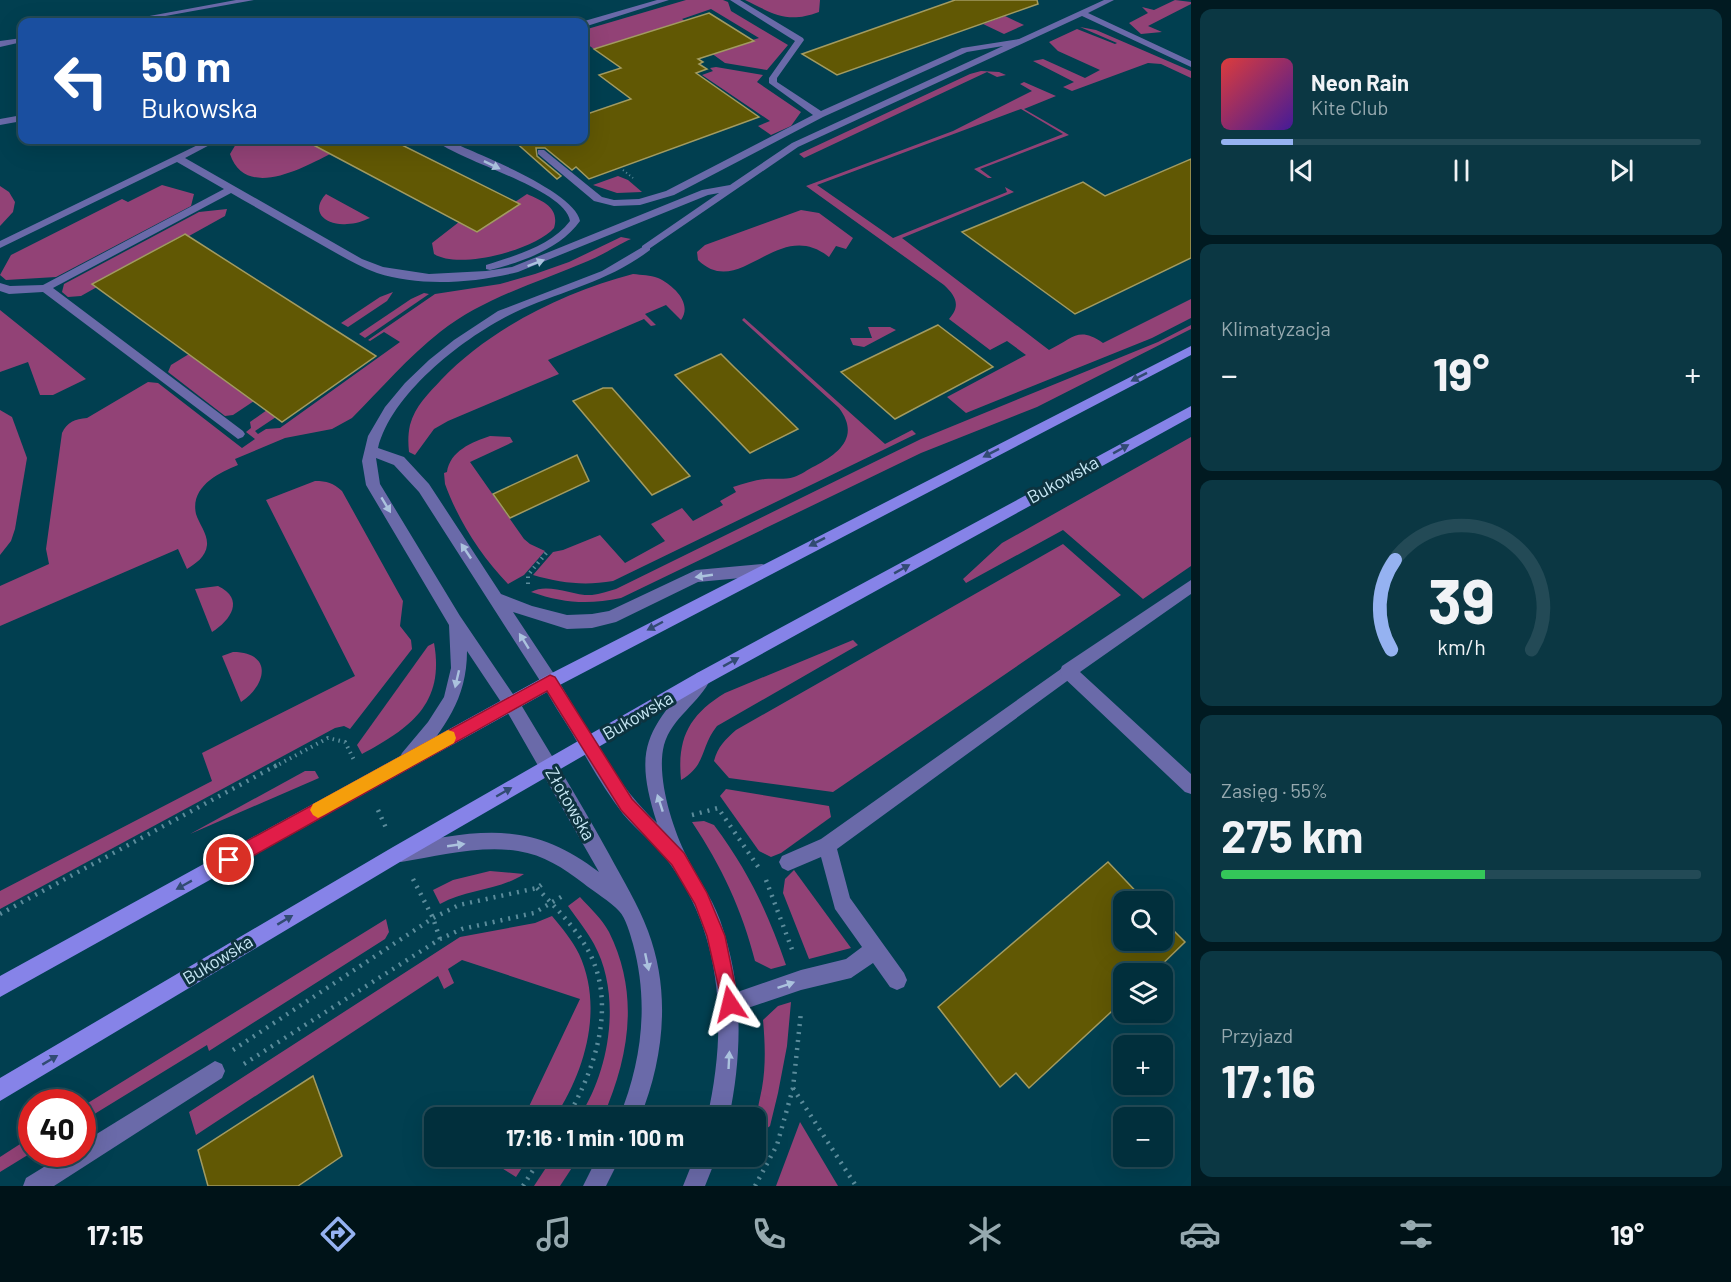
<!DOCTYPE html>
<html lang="pl">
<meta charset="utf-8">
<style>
:root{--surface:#012f3c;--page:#0b3743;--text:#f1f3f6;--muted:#96a9af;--line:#234a56;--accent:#95b2f1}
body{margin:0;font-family:Barlow,sans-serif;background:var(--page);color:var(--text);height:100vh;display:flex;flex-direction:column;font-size:22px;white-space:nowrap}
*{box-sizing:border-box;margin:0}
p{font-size:20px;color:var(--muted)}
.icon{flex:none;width:33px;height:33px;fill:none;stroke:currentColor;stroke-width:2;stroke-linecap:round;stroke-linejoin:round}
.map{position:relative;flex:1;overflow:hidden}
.details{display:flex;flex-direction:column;gap:9px;padding:9px;background:#011a21;width:540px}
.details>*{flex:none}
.banner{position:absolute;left:18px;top:18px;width:570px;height:126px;border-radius:12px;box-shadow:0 6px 24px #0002,0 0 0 2px var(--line);background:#1a4fa0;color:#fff;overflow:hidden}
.fabs{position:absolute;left:1113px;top:891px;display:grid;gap:12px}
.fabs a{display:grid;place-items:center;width:60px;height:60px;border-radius:12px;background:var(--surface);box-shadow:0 6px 24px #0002,0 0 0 2px var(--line);font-size:30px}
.speed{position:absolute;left:18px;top:1089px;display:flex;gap:12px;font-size:30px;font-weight:700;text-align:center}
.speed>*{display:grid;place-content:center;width:78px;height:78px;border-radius:50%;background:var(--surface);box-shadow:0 6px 24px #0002,0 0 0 2px var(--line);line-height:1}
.speed .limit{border:9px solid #d22;background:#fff;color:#111}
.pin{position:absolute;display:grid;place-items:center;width:51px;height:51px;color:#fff;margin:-26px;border:3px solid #fff;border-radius:50%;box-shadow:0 2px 6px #0007}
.me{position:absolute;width:66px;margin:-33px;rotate:350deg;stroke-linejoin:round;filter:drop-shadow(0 0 4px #0008)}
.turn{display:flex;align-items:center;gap:21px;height:126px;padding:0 24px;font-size:27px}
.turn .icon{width:78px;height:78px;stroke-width:2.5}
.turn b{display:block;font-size:42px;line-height:51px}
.big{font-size:45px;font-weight:700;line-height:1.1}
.details .tile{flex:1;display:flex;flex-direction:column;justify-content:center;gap:9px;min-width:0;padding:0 21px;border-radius:12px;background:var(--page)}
.details .dial{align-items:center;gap:0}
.dial svg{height:156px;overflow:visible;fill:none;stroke:var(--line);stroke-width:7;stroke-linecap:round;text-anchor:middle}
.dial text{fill:var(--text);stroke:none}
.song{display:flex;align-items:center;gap:18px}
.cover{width:72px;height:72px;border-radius:9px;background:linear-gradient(135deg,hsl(0 70% 55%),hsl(260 70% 35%))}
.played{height:6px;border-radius:3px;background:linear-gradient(90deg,var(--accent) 15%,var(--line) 15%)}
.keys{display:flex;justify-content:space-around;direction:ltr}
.heat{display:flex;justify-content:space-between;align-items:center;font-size:33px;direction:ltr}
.charge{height:9px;border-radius:4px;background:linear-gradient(90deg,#34c759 55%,var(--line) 0)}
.trip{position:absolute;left:424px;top:1107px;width:342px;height:60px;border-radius:12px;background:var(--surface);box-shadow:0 6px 24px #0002,0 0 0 2px var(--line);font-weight:700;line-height:60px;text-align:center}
.tab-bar{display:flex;height:96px;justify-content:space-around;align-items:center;background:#001318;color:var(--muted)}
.tab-bar .icon{width:42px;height:42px}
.tab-bar .selected{color:var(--accent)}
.tab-bar b{font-size:27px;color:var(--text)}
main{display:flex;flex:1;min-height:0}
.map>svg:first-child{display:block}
</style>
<main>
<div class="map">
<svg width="1191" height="1186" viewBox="0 0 1191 1186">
<rect width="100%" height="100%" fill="#013f50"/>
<g fill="#924276">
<path d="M686 0H723L728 2 731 11 788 45 767 70 725 63 711 53 759 38 711 9 682 19 715 40 606 46 594 49 584 42V30Z"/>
<path d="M745 0H820L819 12C787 24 774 14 745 0Z"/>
<path d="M1175 0 1191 2V4L1148 26 1162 32 1141 34 1129 23 1148 13 1142 7 1154 10Z"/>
<path d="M1005 16 1024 25 1004 34 983 24Z"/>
<path d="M1080 27 1096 30 1191 71V78L1161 64 1148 63 1072 91 1063 87 1074 82 1033 61 1043 59 1085 78 1100 70 1058 51 1049 42 1077 29 1115 44 1117 43Z"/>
<path d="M716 67 763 75 757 82 801 112 791 126 771 135 758 126 770 121 702 75 713 71 710 68Z"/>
<path d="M981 71 999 72 1006 75 997 77 987 72 804 158 799 154 970 74Z"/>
<path d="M1024 82 1056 96 1024 109 1069 135 980 169 992 178H988L974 169 1063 134 1021 109 817 185 893 238 1007 192 1005 187 1014 192 902 238 1049 350C1074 338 1078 326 1103 343L1191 299V318L1152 338 966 413 947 397 1026 355 1007 341 990 350 949 319C961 306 956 296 944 285L806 186 953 131 1032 91 1020 84Z"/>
<path d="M242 140H329L317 146 330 154C303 168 245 200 230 154L236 144Z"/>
<path d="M618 176 628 180 642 192 617 193 593 185Z"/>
<path d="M162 185 194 194 191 206 56 277 6 280 0 275 11 255 122 199 128 202Z"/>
<path d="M0 186 9 192 15 202 13 212 0 226Z"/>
<path d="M326 194 370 218C363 221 355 224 347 224 326 226 309 212 326 194Z"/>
<path d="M527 194C543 201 560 208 554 228 535 250 459 270 434 254L432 243 459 222 477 232 519 204 515 202Z"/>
<path d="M227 209 225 216 189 236 184 234 93 284 97 287 81 296 68 297 62 292 64 284 199 212Z"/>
<path d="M801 210 819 213 853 238 846 249 836 246 829 257C778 216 740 301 698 260L697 252 705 245Z"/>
<path d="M621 237 631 239C619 244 603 255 588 261 537 283 485 297 440 332 408 357 381 389 352 418L332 429 285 438 235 459 238 465C218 473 190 487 196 514 199 524 208 534 207 545 206 557 195 564 187 569L178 549 0 626V586L49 564 46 549 62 433C67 422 75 419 87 418L148 382 158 383 242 448 255 439 246 432 251 428 250 422 267 410 276 417 255 431 258 434 266 429 280 428 400 342 384 332 370 341 368 340 435 294 500 284 535 274 569 262Z"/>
<path d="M633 274C642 275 650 275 658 278 673 285 693 303 681 320L666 305 645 314 656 325 651 326 644 319 548 360 559 374 448 421 434 429 415 455 409 452C408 443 408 434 410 425 415 406 429 393 441 380 491 328 564 292 633 274Z"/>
<path d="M393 292 387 301 348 327 341 323 380 297Z"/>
<path d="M424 293 429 294 365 338 359 334 411 299Z"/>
<path d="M0 310 86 379 53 395H40L28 362 0 372Z"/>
<path d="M744 318 885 444 912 430 916 434 613 581C584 586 561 583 533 575L553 552 563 550 600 535 625 563 665 541 651 524 682 508 693 521 723 505 720 501 736 492 733 487C744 484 755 480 765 479 774 478 785 480 794 477 801 475 808 469 815 466 840 453 860 436 839 408L742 320Z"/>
<path d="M1191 325V329L1037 407 921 453 621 598C588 605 563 603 531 592 548 582 573 596 592 595 600 594 608 591 616 589L921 439 1158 342Z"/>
<path d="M868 327H890L896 330 864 347 853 345 850 338H872Z"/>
<path d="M189 354 254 401 233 415 225 416 168 372 171 365Z"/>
<path d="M0 410 12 417 27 458 15 529 11 541 0 555Z"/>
<path d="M490 436 510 437 513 442 470 462 524 539 530 544 545 551 524 575 508 584C481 556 458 520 445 484L444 473 447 472C450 451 472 442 490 436Z"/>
<path d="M1191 437V566L1143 599 1063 530 966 583 963 579 1002 543Z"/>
<path d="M315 481C327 481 333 483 342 491L403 601 400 626 411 640 412 649 350 729 344 726 335 728 0 909V891L212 781 202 753 355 676 266 500Z"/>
<path d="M1063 544 1121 595 833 792 729 778 714 761C718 746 725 740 736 730Z"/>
<path d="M218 586C245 599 231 620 212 632L195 589Z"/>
<path d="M853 640 858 645 717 726C700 747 707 765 681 780 677 738 689 715 725 693Z"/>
<path d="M434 643C445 704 410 728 362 754L357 745 428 646Z"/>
<path d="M233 652C273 652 267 685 241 702L222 656Z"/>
<path d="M305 771H315L319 778 190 834Z"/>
<path d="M726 789 829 806 831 817 781 853 771 857 759 851 720 796Z"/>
<path d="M704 821 714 825C749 872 767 911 786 965L771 969 755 961C742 910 722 867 692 822Z"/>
<path d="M794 870 851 948 809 959 783 893 785 879Z"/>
<path d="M490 871 524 874C498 891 467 889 440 904L433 890 453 880Z"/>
<path d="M580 897C590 908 602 919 609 932 640 994 629 1057 603 1117H579C610 1071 622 995 594 944 587 931 577 919 568 906Z"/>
<path d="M552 916C562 928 572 940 579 954 604 1008 585 1071 555 1117H524L580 999 462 960 448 969 454 983 444 989 438 976 196 1135 189 1112 460 937 535 923Z"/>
<path d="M386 919 389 932 385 939 209 1051 207 1045 83 1121V1106Z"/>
<path d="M791 1002 787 1046 778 1093 770 1126 763 1131 756 1129C756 1114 759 1103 762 1088 766 1065 765 1042 763 1020L778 1006Z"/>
<path d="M800 1122 838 1186H776Z"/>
<path d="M31 1137V1153L0 1172V1157Z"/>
<path d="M505 1157V1156L529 1157 516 1177 500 1167Z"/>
<path d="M553 1157H579L560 1186H534Z"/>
</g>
<g fill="#615804" stroke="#a29b61" stroke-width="1.5">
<path d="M955 0H1037L1038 4 837 75 802 54Z"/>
<path d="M709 13 754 41 698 59 703 62 699 64 707 69 696 73 759 117 589 179 576 167 572 170 545 148H536L537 156 561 176 557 179 513 140H584V115L631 99 599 75 621 68 594 49Z"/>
<path d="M304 140H392L520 204 477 232Z"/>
<path d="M1191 159V258L1075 314 962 232 1083 182 1105 196Z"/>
<path d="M185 234 351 340 376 356 282 422 92 284Z"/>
<path d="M938 325 993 367 895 419 841 372Z"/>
<path d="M721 354 734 367 798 429 750 453 675 375Z"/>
<path d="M603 388H612L690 476 652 495 573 401Z"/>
<path d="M577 455 589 481 510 518 493 494Z"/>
<path d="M1108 862 1146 902H1124V940H1162V919L1185 942 1152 974H1124V1000L1029 1088 1016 1073 1000 1087 938 1007Z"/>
<path d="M313 1076 342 1156 298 1186H208L198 1150Z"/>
</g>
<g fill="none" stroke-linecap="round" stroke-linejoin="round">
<path stroke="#5b8c9b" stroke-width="2" stroke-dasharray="1 3" stroke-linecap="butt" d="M623 170 633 178"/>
<g stroke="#5b8c9b" stroke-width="4" stroke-dasharray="1.5 4.5" stroke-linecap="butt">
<path d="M528 584V575L548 551"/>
<path d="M274 767 328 738 345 742 354 760"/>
</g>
<g stroke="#5b8c9b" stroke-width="4.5" stroke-dasharray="2 6" stroke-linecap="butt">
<path d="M378 810 386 828"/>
<path d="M692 815 718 808 761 871"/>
<path d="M413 879 433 918 440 939"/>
<path d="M766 880 793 952"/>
<path d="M537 888C556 908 576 928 589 952 617 1006 595 1069 567 1118"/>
<path d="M0 914 277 765"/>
<path d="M233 1050 433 918 459 905 537 888 545 882"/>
<path d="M244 1064 440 939 462 929 534 913 566 894"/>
<path d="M793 1088 856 1186"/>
<path d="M523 1186 542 1156"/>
<path d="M755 1186 777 1145 793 1088 801 1012"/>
</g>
<g fill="#6a6aa9" fill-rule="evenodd">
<path d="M236 0H254L132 22H117Z"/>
<path d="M657 0H669L587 26H584V22H581Z"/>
<path d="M730 0H740L803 38 804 40 777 78V82L821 111 962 48 1019 39 1104 0H1114L1088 13 1191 61V67L1082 16 798 147 646 251 642 250V246L719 193 708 195 518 272C474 283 420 287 377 273 355 265 335 252 315 241 287 225 259 209 231 193L53 288 243 431 245 434 243 437 238 439 43 292 9 294 0 291V283L10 286 43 285 224 189 177 162 0 248V241L208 140H219L185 158 362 259 383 267 429 274 486 271 512 267 702 190 730 185 792 143 1003 46 967 52 823 117 674 195 640 205 614 206 594 201 538 154V150H544L602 197 614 200 639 199 666 191 813 115 769 83V78L795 41Z"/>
<path d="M22 38V42L0 47V41Z"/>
<path d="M22 115V121L0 125V119Z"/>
<path d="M435 140H447C475 153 575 191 580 221 560 249 522 262 490 270L486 269V265C514 256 551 246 570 221 565 188 460 162 435 140Z"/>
<path d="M1068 664 1074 666 1076 671 1074 676 837 849 850 898 904 973 907 980 904 987 897 990 890 987 873 963 851 978 801 990 730 1014 723 1011 720 1004 723 997 801 970 846 959 862 947 835 909 821 857 788 871 782 868 779 862 782 856 821 839Z"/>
</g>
<g fill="#6a6aa9" fill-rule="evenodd">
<path d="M646 245 650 246V250C611 280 566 290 522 309 470 332 392 391 378 448L404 457 429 484 501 594 532 606 567 615 592 614 609 611 696 570 762 564 767 566 769 570 767 574 762 576 698 582 616 622 592 628 567 629 513 612 556 677 558 682 556 687 550 689 544 687 419 492 394 465 376 458 380 484 460 616 519 703 517 708 511 711 505 708 467 651C467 700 444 728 414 765L408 767 402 765 399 759 402 753 428 722 444 697 451 668 449 625 366 485 362 461 368 436 385 407 405 383 429 360 454 340 498 311 602 271Z"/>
<path d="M1191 580V594L1080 672 1191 774V794L1185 792 1062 676 1060 671 1062 666Z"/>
<path d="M215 1061 222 1064 225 1071 222 1078 54 1186H23L26 1178 65 1154H82V1143Z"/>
</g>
<g fill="#6a6aa9" fill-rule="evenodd">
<path d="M703 671 709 673 711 678C700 703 672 717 664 745 656 776 672 827 686 855 697 877 711 896 720 920 743 985 743 1050 729 1118H707C727 1031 724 938 670 864 657 845 638 832 623 814 604 789 588 761 572 733 562 716 550 700 542 682L544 677 550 675 556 677C587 727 614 783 657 823 632 746 648 730 697 673Z"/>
<path d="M511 695 517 698C548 750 580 801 609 854 623 880 638 904 648 931 671 992 664 1058 640 1118H619C642 1061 649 1003 633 944 630 934 626 918 619 911 611 902 593 891 583 883 563 868 544 855 518 851 480 845 439 856 401 862L395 859 392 853 395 847C410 840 429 839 445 837 507 827 548 833 599 872L505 708 503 703 505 698Z"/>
<path d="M598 1156H621L606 1186H583Z"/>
<path d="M695 1156H717L705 1186H683Z"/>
</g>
<g fill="#8683e8" fill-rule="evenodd">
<path d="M1191 346V355L556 687 0 997V976L544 677Z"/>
<path d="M1191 406V417L709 683 405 859 0 1101V1078L393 847 697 673Z"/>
</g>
</g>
<defs><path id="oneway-solid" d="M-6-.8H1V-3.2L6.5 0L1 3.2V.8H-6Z" transform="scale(1.5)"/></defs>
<g fill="#abc2de">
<use href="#oneway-solid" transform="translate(492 165) rotate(26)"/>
<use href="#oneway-solid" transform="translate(536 263) rotate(-21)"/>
<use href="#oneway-solid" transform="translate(386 505) rotate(59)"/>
<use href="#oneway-solid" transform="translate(466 551) rotate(-124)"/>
<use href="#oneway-solid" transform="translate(704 576) rotate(172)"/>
<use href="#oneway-solid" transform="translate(524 641) rotate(-122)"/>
<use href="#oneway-solid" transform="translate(457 679) rotate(103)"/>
<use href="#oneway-solid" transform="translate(660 803) rotate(-108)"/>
<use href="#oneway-solid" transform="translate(456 845) rotate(-8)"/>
<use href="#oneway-solid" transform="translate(647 962) rotate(78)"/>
<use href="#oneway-solid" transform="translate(786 985) rotate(-19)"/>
<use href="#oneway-solid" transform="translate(729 1060) rotate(-87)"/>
</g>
<g fill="#314b72">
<use href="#oneway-solid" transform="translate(1139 377) rotate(153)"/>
<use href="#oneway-solid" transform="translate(1121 449) rotate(-29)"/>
<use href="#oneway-solid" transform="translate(991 453) rotate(153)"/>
<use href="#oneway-solid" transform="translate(817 542) rotate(153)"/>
<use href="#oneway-solid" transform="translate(902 569) rotate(-29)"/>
<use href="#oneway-solid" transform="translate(655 626) rotate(152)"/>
<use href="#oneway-solid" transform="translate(731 662) rotate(-29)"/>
<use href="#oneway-solid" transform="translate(504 792) rotate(-30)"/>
<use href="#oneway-solid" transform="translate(184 885) rotate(151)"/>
<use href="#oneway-solid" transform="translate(285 920) rotate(-31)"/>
<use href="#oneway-solid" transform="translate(50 1060) rotate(-31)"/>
</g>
<path fill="#e11d48" stroke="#92132f" stroke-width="1.5" d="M550 675 555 677 632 799 684 853 707 893 725 936 739 1004 737 1011 730 1013 724 1011 707 936 695 904 672 865 621 810 547 691 235 866 229 868 223 866 220 860 223 854Z"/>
<path fill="#f59e0b" d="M448 730 454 732 456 738 454 743 324 815 318 818 313 815 310 810 313 804Z"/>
<g text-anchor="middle" stroke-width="6" stroke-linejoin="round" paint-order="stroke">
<g font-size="18" fill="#c7e8f5" stroke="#0d333f">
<text transform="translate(1063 480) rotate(-29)" y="6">Bukowska</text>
<text transform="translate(638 716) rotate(-30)" y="6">Bukowska</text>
<text transform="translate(570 804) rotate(60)" y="6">Złotowska</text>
<text transform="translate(218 960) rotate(-31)" y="6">Bukowska</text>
</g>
</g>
</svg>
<div class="fabs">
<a><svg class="icon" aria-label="search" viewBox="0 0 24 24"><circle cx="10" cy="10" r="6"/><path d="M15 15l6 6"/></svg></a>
<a><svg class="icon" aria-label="layers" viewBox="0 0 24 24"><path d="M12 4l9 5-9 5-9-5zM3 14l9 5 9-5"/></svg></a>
<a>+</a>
<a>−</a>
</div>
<div class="speed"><div class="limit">40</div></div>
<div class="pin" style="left:229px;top:860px;background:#d93025"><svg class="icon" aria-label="arrive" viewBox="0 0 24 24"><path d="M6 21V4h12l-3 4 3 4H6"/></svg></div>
<svg class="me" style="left:730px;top:1004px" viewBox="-20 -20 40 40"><path d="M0-17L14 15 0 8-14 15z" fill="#e11d48" stroke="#fff" stroke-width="4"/></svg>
<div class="trip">17:16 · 1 min · 100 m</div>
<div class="banner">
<div class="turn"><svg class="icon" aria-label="left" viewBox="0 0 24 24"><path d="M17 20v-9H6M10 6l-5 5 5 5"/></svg><div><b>50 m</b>Bukowska</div></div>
</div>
</div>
<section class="details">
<div class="tile">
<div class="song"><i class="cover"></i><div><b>Neon Rain</b><p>Kite Club</p></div></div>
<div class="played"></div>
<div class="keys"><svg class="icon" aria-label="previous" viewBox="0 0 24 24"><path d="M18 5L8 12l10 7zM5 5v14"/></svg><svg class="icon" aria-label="pause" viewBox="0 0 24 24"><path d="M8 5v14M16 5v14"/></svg><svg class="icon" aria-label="next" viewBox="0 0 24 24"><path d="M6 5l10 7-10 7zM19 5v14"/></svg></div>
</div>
<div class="tile"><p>Klimatyzacja</p>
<div class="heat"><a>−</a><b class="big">19°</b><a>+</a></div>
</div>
<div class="tile dial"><svg viewBox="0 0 100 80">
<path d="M14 69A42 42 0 1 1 86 69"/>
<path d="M14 69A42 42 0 0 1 16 23" stroke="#95b2f1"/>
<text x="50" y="56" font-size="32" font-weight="700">39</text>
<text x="50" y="72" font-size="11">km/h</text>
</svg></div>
<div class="tile"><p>Zasięg · 55%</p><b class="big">275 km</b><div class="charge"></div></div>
<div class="tile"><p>Przyjazd</p><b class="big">17:16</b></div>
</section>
</main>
<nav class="tab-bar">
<b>17:15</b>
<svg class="icon selected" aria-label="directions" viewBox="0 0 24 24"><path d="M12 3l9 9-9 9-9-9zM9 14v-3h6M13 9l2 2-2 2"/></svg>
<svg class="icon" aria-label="music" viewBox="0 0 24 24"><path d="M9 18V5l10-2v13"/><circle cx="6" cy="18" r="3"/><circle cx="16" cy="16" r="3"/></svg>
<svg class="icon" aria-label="phone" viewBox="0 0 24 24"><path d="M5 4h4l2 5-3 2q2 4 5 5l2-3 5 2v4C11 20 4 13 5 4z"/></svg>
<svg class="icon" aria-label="climate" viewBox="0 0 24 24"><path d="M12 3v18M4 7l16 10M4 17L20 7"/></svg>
<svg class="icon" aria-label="car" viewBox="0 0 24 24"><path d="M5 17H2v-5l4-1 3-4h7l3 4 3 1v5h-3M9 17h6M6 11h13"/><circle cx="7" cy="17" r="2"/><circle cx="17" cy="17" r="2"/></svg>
<svg class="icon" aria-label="filters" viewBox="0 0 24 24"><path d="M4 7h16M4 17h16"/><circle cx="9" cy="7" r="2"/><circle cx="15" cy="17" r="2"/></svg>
<b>19°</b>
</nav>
